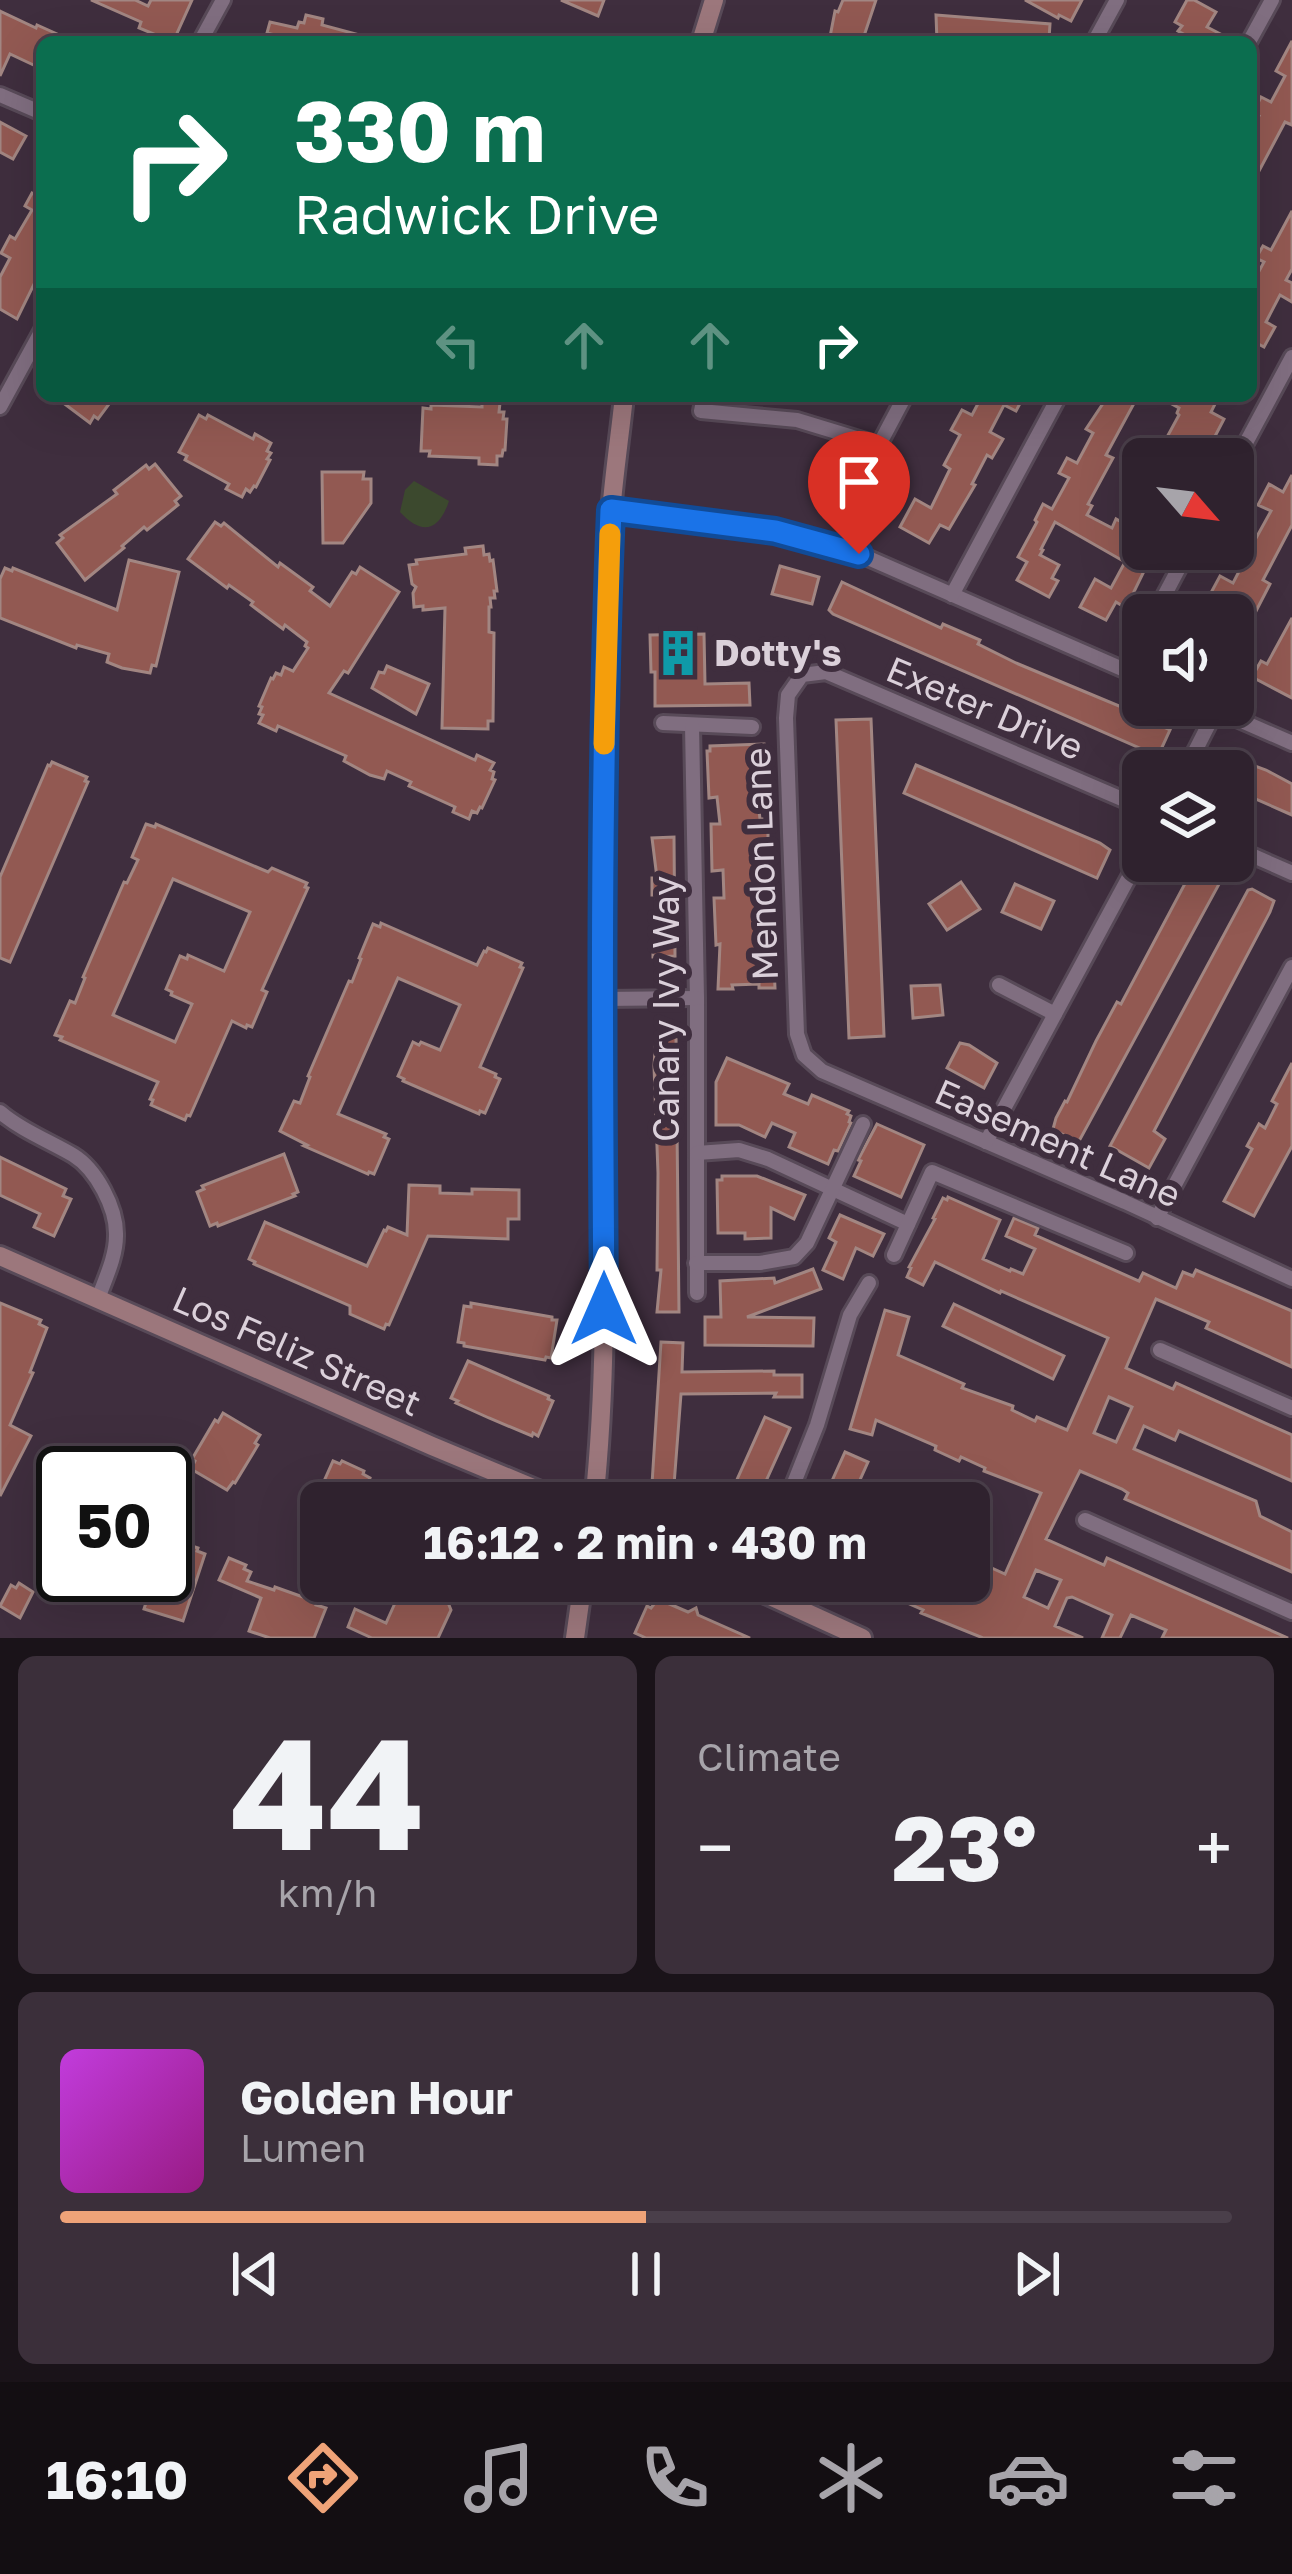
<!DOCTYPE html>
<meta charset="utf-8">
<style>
:root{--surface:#2f222e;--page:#3b2f3a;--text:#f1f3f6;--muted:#a7a4aa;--line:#4a3f4a;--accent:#efa378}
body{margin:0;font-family:"Golos Text",sans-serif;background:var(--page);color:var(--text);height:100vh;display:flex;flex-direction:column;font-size:45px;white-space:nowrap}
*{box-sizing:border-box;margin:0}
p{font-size:39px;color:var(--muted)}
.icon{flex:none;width:66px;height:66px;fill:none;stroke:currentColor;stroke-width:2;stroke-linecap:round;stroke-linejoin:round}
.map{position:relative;height:1638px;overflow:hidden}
.panel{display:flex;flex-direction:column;gap:18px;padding:18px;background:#1a1319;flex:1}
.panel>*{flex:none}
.hud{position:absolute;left:36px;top:36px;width:1221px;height:366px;border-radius:18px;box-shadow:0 12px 48px #0002,0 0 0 3px var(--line);background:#0b6e4f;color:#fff;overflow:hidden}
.needle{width:78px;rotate:118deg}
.buttons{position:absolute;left:1122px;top:438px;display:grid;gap:24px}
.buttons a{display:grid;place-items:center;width:132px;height:132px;border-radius:18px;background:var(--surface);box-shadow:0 12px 48px #0002,0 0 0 3px var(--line);font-size:60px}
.speed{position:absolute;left:36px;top:1446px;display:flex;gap:24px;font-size:60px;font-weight:700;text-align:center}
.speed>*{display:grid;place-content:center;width:156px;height:156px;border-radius:50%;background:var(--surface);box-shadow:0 12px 48px #0002,0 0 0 3px var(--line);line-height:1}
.speed .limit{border:6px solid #111;border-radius:18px;background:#fff;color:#111}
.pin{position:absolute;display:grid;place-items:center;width:102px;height:102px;color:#fff;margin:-123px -51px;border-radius:50% 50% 50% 0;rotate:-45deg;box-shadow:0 0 12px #0007}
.pin .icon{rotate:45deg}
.me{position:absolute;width:132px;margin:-66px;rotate:0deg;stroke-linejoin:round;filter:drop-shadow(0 0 9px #0008)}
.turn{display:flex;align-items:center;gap:42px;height:252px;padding:0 60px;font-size:54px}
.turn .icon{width:156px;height:156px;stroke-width:2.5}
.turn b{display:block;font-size:84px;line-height:102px}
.lanes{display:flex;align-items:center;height:114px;padding:0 60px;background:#0003;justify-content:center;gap:60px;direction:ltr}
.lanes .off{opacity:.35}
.big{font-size:90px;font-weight:700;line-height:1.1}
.panel .widget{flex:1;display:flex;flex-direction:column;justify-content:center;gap:18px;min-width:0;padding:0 42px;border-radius:18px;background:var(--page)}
.panel .dial{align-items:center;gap:0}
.dial b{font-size:156px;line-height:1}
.song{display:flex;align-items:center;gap:36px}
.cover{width:144px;height:144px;border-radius:18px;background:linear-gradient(135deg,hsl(290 70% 55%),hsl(310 70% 35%))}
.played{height:12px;border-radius:6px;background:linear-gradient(90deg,var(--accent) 50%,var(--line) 50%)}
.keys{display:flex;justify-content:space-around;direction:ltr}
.heat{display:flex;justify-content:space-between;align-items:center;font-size:66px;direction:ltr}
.panel .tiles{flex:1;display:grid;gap:18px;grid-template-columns:1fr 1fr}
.widget:last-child{grid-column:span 2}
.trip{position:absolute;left:300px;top:1482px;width:690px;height:120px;border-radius:18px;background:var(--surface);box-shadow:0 12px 48px #0002,0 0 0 3px var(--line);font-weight:700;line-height:120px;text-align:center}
.dock{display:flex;height:192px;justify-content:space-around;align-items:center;background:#130e12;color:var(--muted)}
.dock .icon{width:84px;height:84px}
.dock .active{color:var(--accent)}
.dock b{font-size:54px;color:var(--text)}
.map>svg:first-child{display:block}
</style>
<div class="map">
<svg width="1292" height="1638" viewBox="0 0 1292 1638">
<rect width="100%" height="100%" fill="#3f2e3e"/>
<path fill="#3c492e" d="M414 481 449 501C439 531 422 536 400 512L405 490Z"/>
<g fill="#925952" stroke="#a28682" stroke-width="3" fill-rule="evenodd">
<path d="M91 0H135L148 6 151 0H192L173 42 139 28 141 22Z"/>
<path d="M561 0H604L598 16Z"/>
<path d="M843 0H876L862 42H829L835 11 838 12Z"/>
<path d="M1025 0H1082L1071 21 1059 15 1058 18Z"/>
<path d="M1187 0H1194L1216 12 1207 27 1236 42H1198L1178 31 1182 26 1175 22Z"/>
<path d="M0 11 36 28 37 25 75 42H42V69L10 54 0 76Z"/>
<path d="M306 15 323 19 322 25 371 38 370 42H301L267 33 270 22 297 28 299 22 304 23Z"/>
<path d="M936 15 1050 24 1049 39H1046V42H937Z"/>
<path d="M1292 41V125L1285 122 1251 186V131L1259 116 1253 113 1261 97 1271 102 1285 76 1276 71Z"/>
<path d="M0 122 26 136 13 159 0 152Z"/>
<path d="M42 192V268L17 319 0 309V277L10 258 1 253 10 236 15 239 32 210 25 206 32 193 39 197Z"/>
<path d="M1292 211V269L1286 280 1292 283V302L1280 295 1266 322 1275 327 1264 347 1251 340V286L1264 262 1256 258 1263 246 1271 250Z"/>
<path d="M54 396H115L98 419 94 416 90 423Z"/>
<path d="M982 396H1024L1016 411 1004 405 990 432 1003 439 992 458 987 455 972 484 975 485 949 529 940 525 929 543 900 527 915 499 931 508 950 469 944 465 960 435 951 430 962 410 972 415Z"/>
<path d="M1108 396H1138L1106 455 1113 458 1088 504 1092 506 1087 515 1112 528 1116 519 1130 527 1143 503V538L1137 550 1151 557 1126 608 1116 602 1106 620 1080 607 1095 579 1111 588 1125 562 1055 522 1041 549 1043 550 1040 555 1059 565 1052 578 1058 581 1049 597 1017 580 1027 562 1018 557 1037 522 1035 520 1043 504 1052 509 1069 478 1059 473 1067 458 1077 463 1093 433 1086 429Z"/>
<path d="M1157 396H1219L1211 412 1224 419 1211 444 1201 439 1190 459H1158L1151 455 1160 437 1166 439 1179 415 1177 413 1179 408Z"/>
<path d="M482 402 500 403 499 412H504L503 419H507L505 450H503L502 456H497V465L479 464V458L429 456 430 451H421L423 408 431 409V405L482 407Z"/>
<path d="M199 415 206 419 208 415 253 439 255 434 271 443 267 451 271 453 267 459 270 460 256 487 254 486 250 492 246 489 242 497 226 489 229 484 185 460 187 456 179 452Z"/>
<path d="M155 464 181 496 175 501 178 505 147 530 144 527 122 546 124 548 85 580 57 543 63 538 60 535 117 494 114 490 146 465 149 469Z"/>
<path d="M322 472H364L363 479H371V503L343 543H323Z"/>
<path d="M1292 475V525L1263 580 1270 584 1254 615 1243 610 1238 620 1233 615H1199L1220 576 1233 583 1246 558 1233 551 1243 534 1255 540 1271 511 1258 505 1269 484 1283 492Z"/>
<path d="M215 522 221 526 224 523 278 567 280 563 313 587 310 591 330 606 352 572 356 574 360 567 399 592 348 673 344 671 329 693 475 760 477 755 494 763 490 770 494 772 492 779 495 780 482 808 480 807 477 813 472 811 469 819 453 812 455 807 409 786 411 782 387 771 384 779 370 775 344 761 346 756 278 726 276 731 259 723 263 715 259 714 262 707 259 706 271 678 273 679 276 673 281 675 284 667 293 671 308 648 305 646 307 642 285 625 283 629 251 605 253 602 229 585 227 588 188 559Z"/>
<path d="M483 546 484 555 489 554 490 561 493 560 497 591H494L495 598H490L491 607H489V632L494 633 493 721H488V729L442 728 445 608 423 610V606L414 607 413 593 416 587 412 584 409 565 417 564 416 560 466 554 465 548Z"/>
<path d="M129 560 179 572 156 666 152 665 150 673 122 668 107 662 109 654 77 645 76 648 0 618V579L5 568 12 571 13 568 117 610Z"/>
<path d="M780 566 819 577 812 604 772 594Z"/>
<path d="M842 582 941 628 943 624 980 640 978 644 1016 663 1160 723 1159 725 1170 730 1158 756 833 614 829 610Z"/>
<path d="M1292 618V698L1252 677 1261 661 1267 664Z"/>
<path d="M704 634 705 684 749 683 750 705 655 706V672H651L650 635Z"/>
<path d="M387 666 429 684 416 714 372 688 379 672 384 673Z"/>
<path d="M871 719 884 1036 849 1038 836 720Z"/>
<path d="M764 744 765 793H757L760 819H768V892H772V922L771 966H774L775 988H759V984L732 985 733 989H718L720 944 716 945 714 898H724L723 870 712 871 711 824H720L717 797 709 798 707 751H710V746Z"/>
<path d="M1236 759 1266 770 1292 784V815L1233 789V767Z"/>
<path d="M52 762 87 777 85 781 88 782 10 962 0 958V877L48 765 50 766Z"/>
<path d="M916 765 1100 843 1110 850 1097 878 904 793Z"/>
<path d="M146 824 155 827 156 824 268 872 272 868 307 883 305 887 308 888 262 990 267 992 252 1027 247 1025 246 1028 232 1021 190 1116 187 1115 185 1120 151 1105 153 1100 150 1099 158 1082 60 1040 62 1037 55 1035 70 1001 75 1003 85 978 83 977 124 882 127 883 138 860 132 857ZM173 879 250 912 224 971 188 955 187 959 180 956 166 989 172 992 171 995 192 1004 175 1042 113 1015Z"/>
<path d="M674 837 675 956 653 957V942L657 941 656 895H652V878H657L652 838Z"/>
<path d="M1197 861 1224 875 1078 1143 1053 1129 1056 1118 1065 1101 1067 1102 1096 1041 1117 1002 1121 1004Z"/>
<path d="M961 882 980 909 947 930 929 904Z"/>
<path d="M1015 884 1054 901 1041 929 1002 912Z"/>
<path d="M1252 889 1274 901 1270 912 1154 1131 1165 1139 1149 1168 1110 1146 1248 890Z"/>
<path d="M381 923 477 965 484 951 486 952 488 948 522 963 520 967 523 968 480 1067 496 1074 495 1077 500 1079 485 1113 480 1111 479 1114 403 1081 404 1079 398 1076 413 1042 419 1045 421 1042 440 1050 460 1005 398 978 338 1114 386 1134 384 1137 389 1139 374 1174 369 1172 368 1174 304 1146 307 1145 280 1131 294 1101 300 1103 310 1077 308 1076 349 981 352 982 361 959 359 958 373 924 380 927Z"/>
<path d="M940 985 943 1015 913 1018 911 986Z"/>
<path d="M656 1035 676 1037 679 1312H657L661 1270H657L658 1173 654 1066Z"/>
<path d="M960 1043 969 1045 997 1063 984 1088 947 1068Z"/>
<path d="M727 1058 789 1084 784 1094 808 1104 812 1095 849 1111 847 1114 851 1116 849 1122 851 1123 838 1151 834 1150 828 1164 789 1147 795 1133 772 1123 765 1137 739 1125H716V1082Z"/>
<path d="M1292 1063V1146L1254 1216 1224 1201 1252 1149 1247 1146 1259 1124 1265 1128 1277 1104 1272 1101Z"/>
<path d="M877 1124 924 1145 901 1197 854 1176 861 1161 858 1160Z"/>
<path d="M284 1154 298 1192 293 1194 295 1196 218 1226 217 1223 210 1226 197 1192 204 1189 202 1186Z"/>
<path d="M0 1157 66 1189 63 1196 71 1199 54 1236 34 1227 40 1214 0 1195Z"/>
<path d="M722 1176H757L805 1195 794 1219 771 1208V1238L745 1239V1233H718L717 1180H722Z"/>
<path d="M409 1185 440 1186V1193L472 1194V1189L519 1190V1219H508V1239L428 1236 389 1325 386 1324 384 1329 350 1314V1306L254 1264 255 1262 249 1259 265 1222 367 1266 384 1230 386 1231 388 1227 407 1235Z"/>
<path d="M948 1197 1000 1220 983 1259 1010 1271 1011 1269 1023 1274 1035 1249 1006 1236 1014 1218 1038 1228 1035 1235 1139 1281 1143 1273 1176 1288 1183 1272 1193 1276 1196 1270 1292 1311V1367L1206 1328 1209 1322 1156 1299 1126 1368 1173 1389 1176 1383 1292 1435V1481L1179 1431 1175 1440 1144 1426 1134 1449 1256 1501 1260 1516 1292 1532V1572L1125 1499 1128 1493 1122 1489 1080 1471 1046 1539 1104 1565 1107 1558 1288 1638H1162L1166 1630 1131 1615 1120 1638H1102L1112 1615 1072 1597 1067 1598 1055 1626 1083 1638H983L921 1613 923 1610 898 1599 897 1603 847 1581H969V1562L972 1564 974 1560 1005 1574 1041 1493 984 1471 985 1468 961 1457 959 1461 935 1450 936 1446 876 1420 872 1435 850 1429 885 1310 909 1317 898 1355 964 1384 962 1388 1013 1406 1012 1410 1035 1421 1037 1417 1067 1430 1108 1338 1001 1291 1000 1293 935 1262 923 1285 907 1277 911 1268 909 1267 935 1219 933 1218 943 1198 947 1200ZM1109 1397 1132 1407 1116 1442 1094 1433ZM1036 1570 1061 1580 1048 1608 1024 1597Z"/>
<path d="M840 1215 884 1234 873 1256 856 1248 843 1279 823 1270 836 1242 829 1238Z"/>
<path d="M813 1269 821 1289 747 1317 814 1318 813 1346 705 1345V1317H721L720 1281 774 1278 775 1283Z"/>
<path d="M0 1303 41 1320 39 1324 47 1328 30 1372 33 1373 10 1425 31 1436 0 1496Z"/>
<path d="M471 1303 552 1317V1320H557L551 1358 546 1357 545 1360 464 1346V1343L458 1342 464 1306 471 1307Z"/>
<path d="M954 1304 1064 1356 1053 1379 943 1326Z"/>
<path d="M661 1342 683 1343 682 1372 774 1371V1375H802V1397H774L776 1393 681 1394 674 1485 652 1484Z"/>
<path d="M468 1361 549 1396 548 1399 553 1401 538 1436 533 1433 532 1436 489 1418 456 1403 458 1401 451 1398Z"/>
<path d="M223 1413 260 1435 255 1443 258 1445 235 1483 233 1482 227 1490 191 1469 195 1461 192 1459 215 1420 218 1422Z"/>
<path d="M765 1417 790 1428 756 1503H754L731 1493Z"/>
<path d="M845 1452 868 1462 850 1502 827 1492Z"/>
<path d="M333 1461 340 1464 342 1461 364 1471 363 1474 370 1478 360 1503H321V1534L304 1526Z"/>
<path d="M174 1540 198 1548 197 1551 205 1554 183 1621 144 1609 155 1575H165V1541L173 1544Z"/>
<path d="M229 1558 246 1565 244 1569 251 1572 247 1581 274 1590 275 1587 317 1602 316 1605 326 1608 314 1638H270L249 1631 261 1598 219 1580Z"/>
<path d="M405 1581 440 1583 451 1610 438 1638H372L348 1627 355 1609 386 1623Z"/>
<path d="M482 1581H525V1582L488 1596Z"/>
<path d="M19 1583 33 1592 20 1618 0 1606 11 1585 16 1588Z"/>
<path d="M658 1599 688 1612 696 1608 698 1615 750 1638H646L635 1633 647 1606 651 1608Z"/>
</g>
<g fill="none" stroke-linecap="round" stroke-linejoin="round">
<defs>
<g id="street">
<path d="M200 42 223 0"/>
<path d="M1094 42 1117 0"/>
<path d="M1249 42 1272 0"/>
<path d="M0 95 42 113"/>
<path d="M704 396 701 411 797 420 879 445 905 396"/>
<path d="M0 407 42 330"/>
<path d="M1233 467 1292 357"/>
<path d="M611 510 775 531 859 554 1143 678"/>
<path d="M952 595 1059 396"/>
<path d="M1154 615 1189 549"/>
<path d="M1125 670 1143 635"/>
<path d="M1205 705 1292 743"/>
<path d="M663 723 752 727"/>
<path d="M692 725 697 998V1293"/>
<path d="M1185 771 1216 710"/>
<path d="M1143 808 826 672 802 675 788 695 786 718 797 1034 804 1055 822 1071 1125 1202 1292 1279"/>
<path d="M1233 847 1292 873"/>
<path d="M999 985 1055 1014"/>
<path d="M603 999 697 998"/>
<path d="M0 1112C21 1130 49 1141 73 1155 96 1169 117 1208 116 1236 116 1257 105 1279 98 1299"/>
<path d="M986 1142 1143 851"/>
<path d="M697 1153 739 1150 768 1159 908 1224"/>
<path d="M1157 1218 1292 967"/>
<path d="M894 1255 932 1172 1126 1253"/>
<path d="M696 1263H760L794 1257 807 1243 863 1124"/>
<path d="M1160 1350 1292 1408"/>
<path d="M786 1503 817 1425 850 1315 869 1283"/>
<path d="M1085 1520 1292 1612"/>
</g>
<g id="secondary">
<path d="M701 42 714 0"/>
<path d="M0 1256 432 1446 569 1503"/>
<path d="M594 1503C608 1370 604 1237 603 1104 602 907 598 709 611 513 614 474 620 435 624 396"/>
<path d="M737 1581 862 1638"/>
<path d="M575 1638 583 1581"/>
</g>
</defs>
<use href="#street" stroke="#584a58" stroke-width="20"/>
<use href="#secondary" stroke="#584a58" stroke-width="24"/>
<use href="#street" stroke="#806e80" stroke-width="14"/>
<use href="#secondary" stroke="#9c777c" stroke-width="18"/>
</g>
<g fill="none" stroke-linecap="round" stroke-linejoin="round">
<defs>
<path id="route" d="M604 1309C602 1042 600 776 611 510L775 531 859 554"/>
</defs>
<use href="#route" stroke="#114b97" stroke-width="30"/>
<use href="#route" stroke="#1a73e8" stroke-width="21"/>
<path stroke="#f59e0b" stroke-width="21" d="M604 744 610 534"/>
</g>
<defs>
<symbol id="building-bare" viewBox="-9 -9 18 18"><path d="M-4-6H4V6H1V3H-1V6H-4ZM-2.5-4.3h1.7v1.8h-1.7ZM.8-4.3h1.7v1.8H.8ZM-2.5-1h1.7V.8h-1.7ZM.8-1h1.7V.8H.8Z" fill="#0f9aa8" stroke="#3f2e3e" stroke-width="2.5" paint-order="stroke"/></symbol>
</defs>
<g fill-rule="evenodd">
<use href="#building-bare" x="645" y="620" width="66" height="66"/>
</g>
<g text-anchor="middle" stroke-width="12" stroke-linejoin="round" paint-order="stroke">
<g font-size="36" font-weight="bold" fill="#dbd0da" stroke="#3f2e3e" text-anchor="start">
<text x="714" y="666">Dotty's</text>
</g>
<g font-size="36" fill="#dbd0da" stroke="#3f2e3e">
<text transform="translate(985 708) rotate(23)" y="13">Exeter Drive</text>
<text transform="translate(761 864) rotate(-92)" y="13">Mendon Lane</text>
<text transform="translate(666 1009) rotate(-90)" y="13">Canary Ivy Way</text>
<text transform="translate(1058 1143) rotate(24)" y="13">Easement Lane</text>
<text transform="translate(297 1351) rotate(24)" y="13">Los Feliz Street</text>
</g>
</g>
</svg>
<div class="buttons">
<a><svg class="needle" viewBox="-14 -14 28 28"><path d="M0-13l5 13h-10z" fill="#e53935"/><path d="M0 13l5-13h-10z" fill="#a7a4aa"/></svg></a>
<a><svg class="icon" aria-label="sound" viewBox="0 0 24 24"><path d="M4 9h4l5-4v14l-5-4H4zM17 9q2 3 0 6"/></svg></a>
<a><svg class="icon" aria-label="layers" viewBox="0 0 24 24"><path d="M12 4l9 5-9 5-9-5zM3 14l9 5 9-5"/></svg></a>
</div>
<div class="speed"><div class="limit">50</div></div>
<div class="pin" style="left:859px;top:554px;background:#d93025"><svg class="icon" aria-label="arrive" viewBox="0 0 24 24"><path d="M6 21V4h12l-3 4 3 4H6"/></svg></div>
<svg class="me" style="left:604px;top:1309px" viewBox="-20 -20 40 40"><path d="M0-17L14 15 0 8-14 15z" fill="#1a73e8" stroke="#fff" stroke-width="4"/></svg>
<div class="trip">16:12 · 2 min · 430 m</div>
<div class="hud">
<div class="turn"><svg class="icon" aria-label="right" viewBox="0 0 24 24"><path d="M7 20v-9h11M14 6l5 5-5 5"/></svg><div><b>330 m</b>Radwick Drive</div></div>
<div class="lanes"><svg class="icon off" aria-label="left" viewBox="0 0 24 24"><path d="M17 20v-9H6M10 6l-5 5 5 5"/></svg><svg class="icon off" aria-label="ahead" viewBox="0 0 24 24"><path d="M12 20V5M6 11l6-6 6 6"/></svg><svg class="icon off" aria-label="ahead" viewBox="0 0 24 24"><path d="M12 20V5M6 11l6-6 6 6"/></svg><svg class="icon" aria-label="right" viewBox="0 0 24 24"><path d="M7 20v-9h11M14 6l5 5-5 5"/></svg></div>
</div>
</div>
<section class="panel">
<div class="tiles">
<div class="widget dial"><b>44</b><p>km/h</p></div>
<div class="widget"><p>Climate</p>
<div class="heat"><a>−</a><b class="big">23°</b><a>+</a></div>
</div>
<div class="widget">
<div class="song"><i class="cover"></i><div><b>Golden Hour</b><p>Lumen</p></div></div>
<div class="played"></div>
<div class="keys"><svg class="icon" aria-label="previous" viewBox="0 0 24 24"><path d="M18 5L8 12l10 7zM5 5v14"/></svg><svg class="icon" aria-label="pause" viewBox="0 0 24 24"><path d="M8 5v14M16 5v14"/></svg><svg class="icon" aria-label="next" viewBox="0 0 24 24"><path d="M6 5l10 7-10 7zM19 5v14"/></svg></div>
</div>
</div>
</section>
<nav class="dock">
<b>16:10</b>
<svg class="icon active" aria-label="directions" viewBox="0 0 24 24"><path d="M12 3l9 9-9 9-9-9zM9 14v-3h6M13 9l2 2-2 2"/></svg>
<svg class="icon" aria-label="music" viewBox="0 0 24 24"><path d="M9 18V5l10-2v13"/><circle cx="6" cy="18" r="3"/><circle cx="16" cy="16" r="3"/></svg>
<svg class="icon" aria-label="phone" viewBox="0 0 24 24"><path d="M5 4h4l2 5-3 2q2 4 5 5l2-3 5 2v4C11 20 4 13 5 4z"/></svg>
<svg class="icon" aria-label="climate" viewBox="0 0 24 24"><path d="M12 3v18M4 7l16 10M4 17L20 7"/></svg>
<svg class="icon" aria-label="car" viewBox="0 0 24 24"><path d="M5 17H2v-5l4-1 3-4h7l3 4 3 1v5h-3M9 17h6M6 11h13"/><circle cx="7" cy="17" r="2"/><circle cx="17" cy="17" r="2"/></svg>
<svg class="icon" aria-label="filters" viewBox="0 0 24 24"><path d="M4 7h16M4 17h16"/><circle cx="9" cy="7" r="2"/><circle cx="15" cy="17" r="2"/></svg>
</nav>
